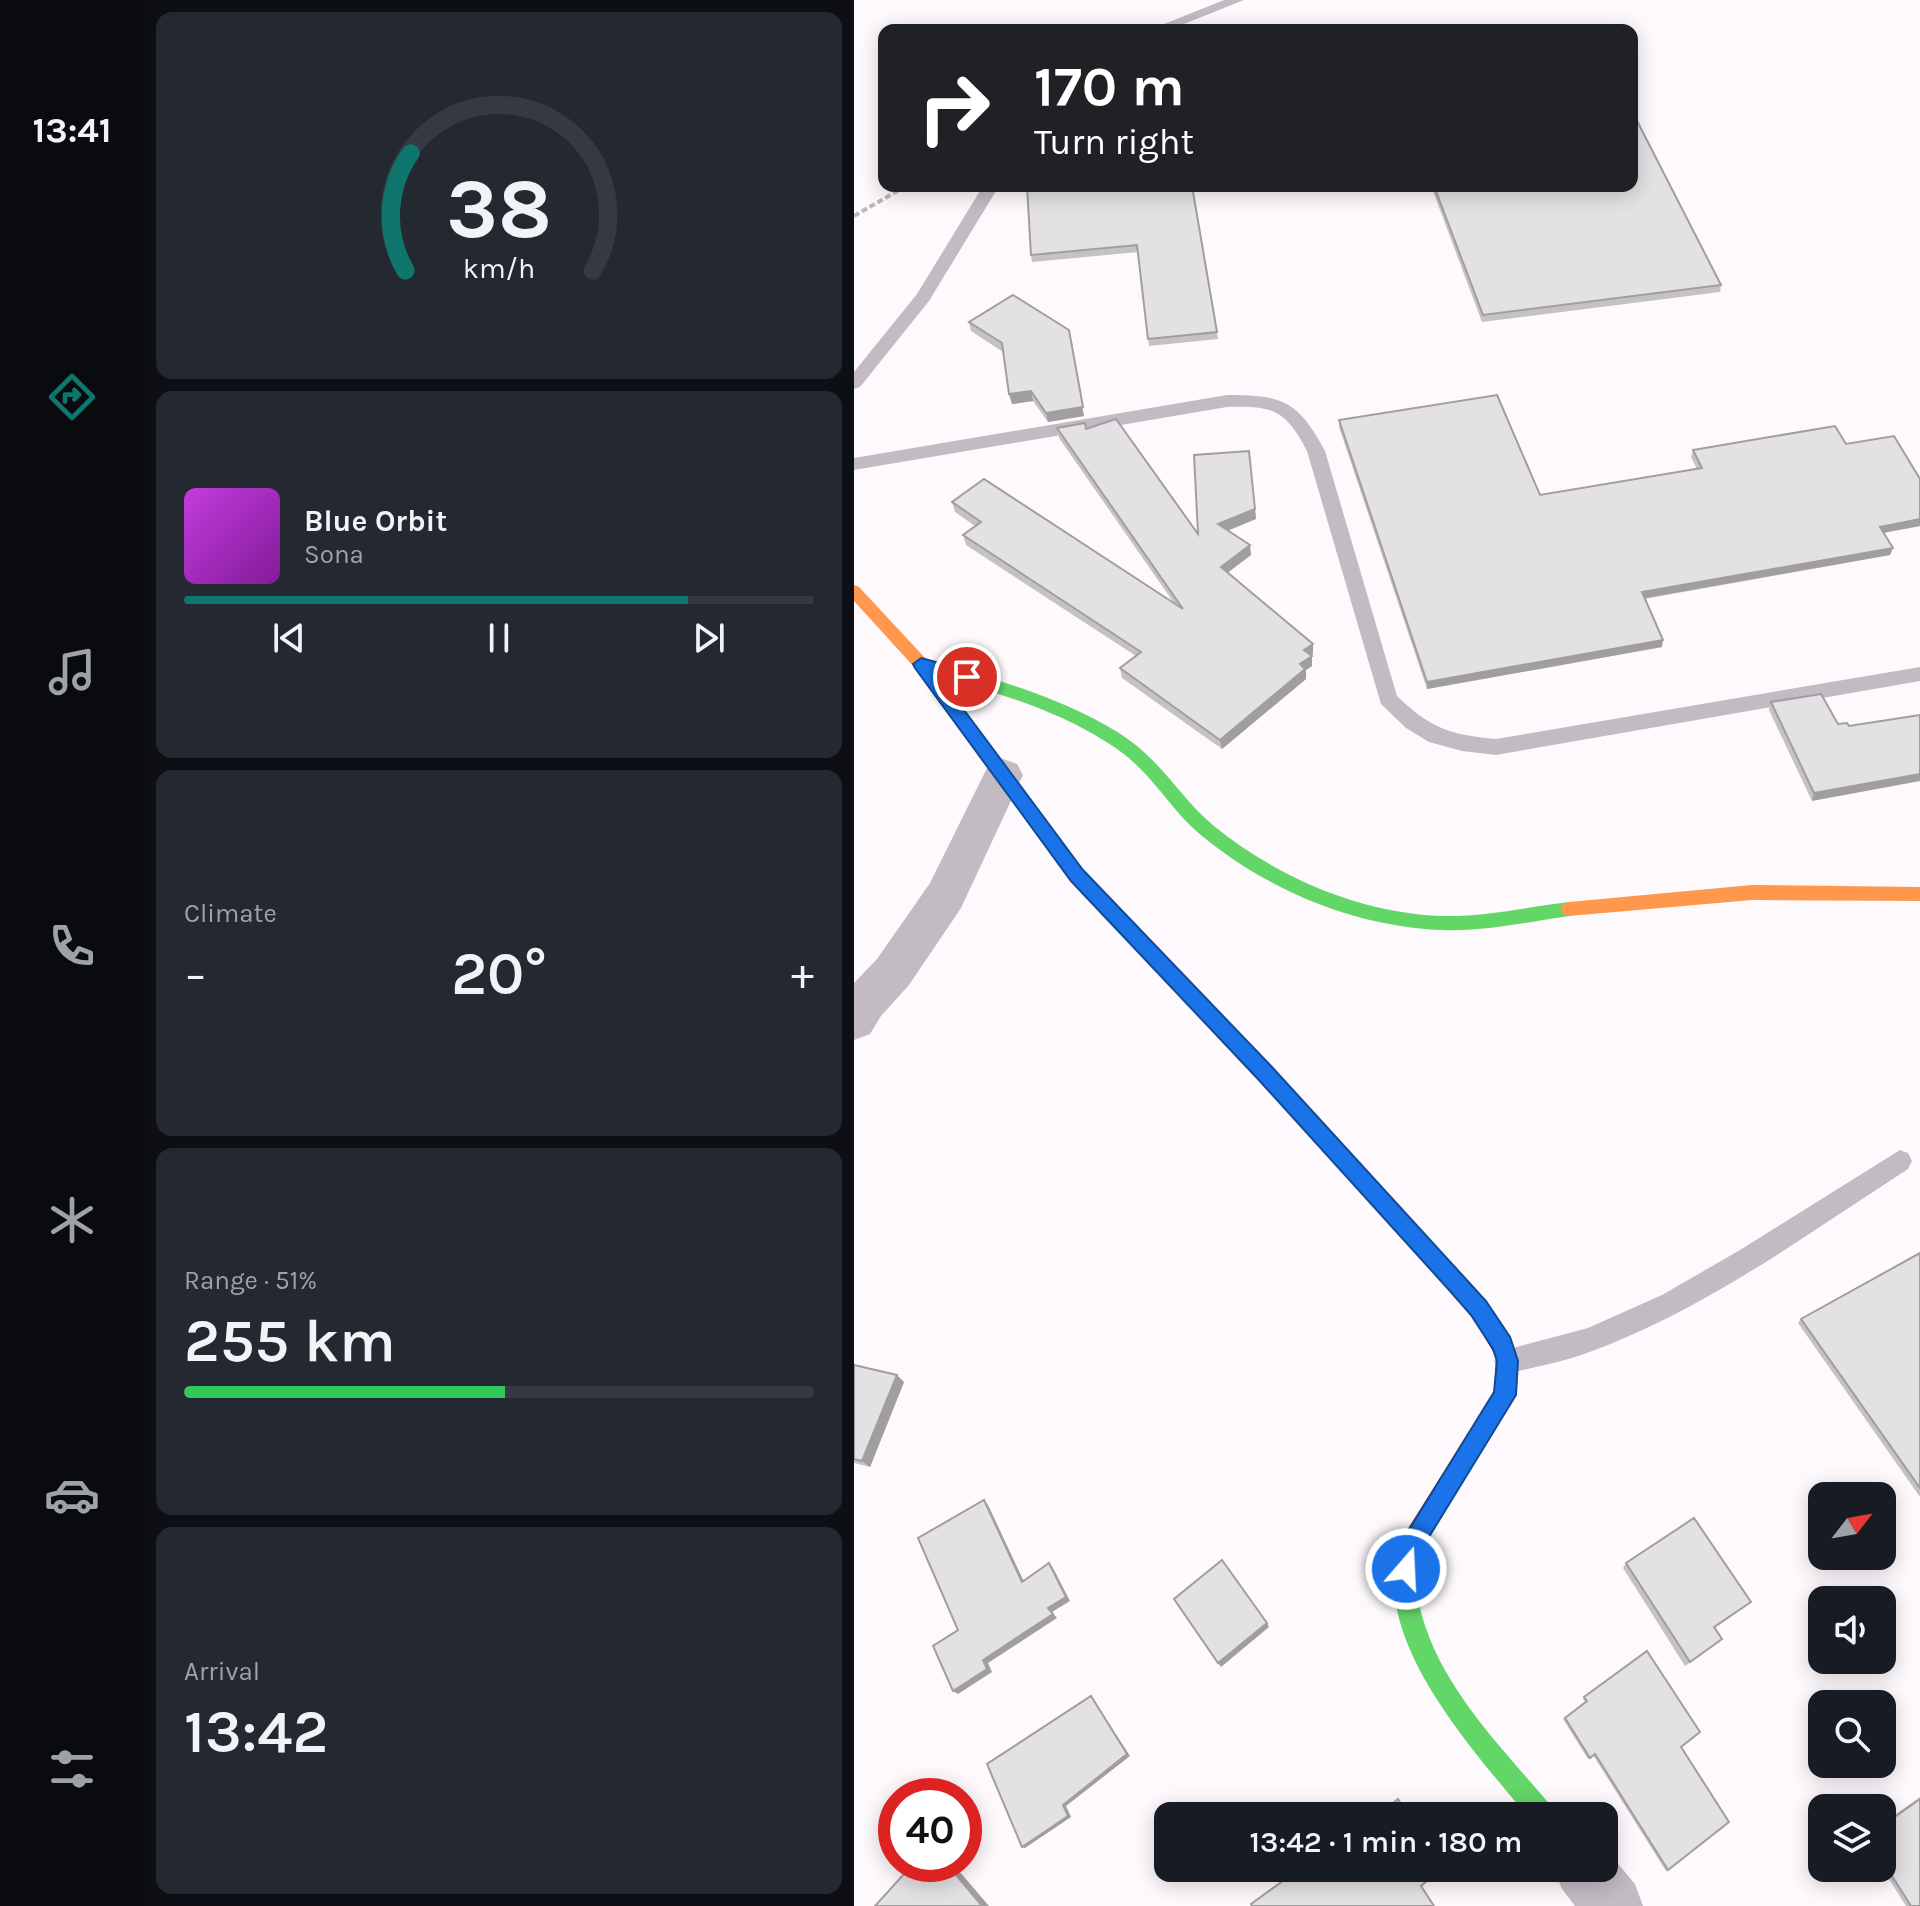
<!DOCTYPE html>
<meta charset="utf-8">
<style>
:root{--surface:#171b24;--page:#242831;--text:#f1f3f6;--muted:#9ea1a6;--line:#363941;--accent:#0f766e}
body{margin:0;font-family:Karla,sans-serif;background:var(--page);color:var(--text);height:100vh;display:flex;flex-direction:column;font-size:30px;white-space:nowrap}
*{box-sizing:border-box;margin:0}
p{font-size:26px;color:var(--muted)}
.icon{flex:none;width:44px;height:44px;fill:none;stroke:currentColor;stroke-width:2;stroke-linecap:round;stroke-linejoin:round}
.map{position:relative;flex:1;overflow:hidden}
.drawer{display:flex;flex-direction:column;gap:12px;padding:12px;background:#0d0f14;width:710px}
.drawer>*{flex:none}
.guide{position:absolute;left:24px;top:24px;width:760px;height:168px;border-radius:16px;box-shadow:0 4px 20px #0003;background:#202124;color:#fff;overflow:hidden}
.needle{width:52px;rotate:59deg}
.controls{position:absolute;left:954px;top:1482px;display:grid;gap:16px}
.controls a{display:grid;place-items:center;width:88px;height:88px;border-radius:16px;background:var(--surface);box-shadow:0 4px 20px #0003;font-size:40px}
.speed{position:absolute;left:24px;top:1778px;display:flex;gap:16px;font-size:40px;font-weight:700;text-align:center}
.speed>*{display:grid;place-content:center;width:104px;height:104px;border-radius:50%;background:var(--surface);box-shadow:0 4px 20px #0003;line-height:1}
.speed .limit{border:12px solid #d22;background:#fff;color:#111}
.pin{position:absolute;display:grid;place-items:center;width:68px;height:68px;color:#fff;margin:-34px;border:4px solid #fff;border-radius:50%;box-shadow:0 2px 8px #0007}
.me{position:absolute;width:88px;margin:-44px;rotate:19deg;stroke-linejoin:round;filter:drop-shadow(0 0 6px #0008)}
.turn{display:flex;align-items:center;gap:28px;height:168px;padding:0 24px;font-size:36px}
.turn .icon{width:104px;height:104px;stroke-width:2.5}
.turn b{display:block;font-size:56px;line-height:68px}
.big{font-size:60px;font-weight:600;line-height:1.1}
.drawer .card{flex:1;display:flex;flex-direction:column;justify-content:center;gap:12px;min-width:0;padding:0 28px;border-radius:16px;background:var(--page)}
.drawer .dial{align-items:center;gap:0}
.dial svg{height:208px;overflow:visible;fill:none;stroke:var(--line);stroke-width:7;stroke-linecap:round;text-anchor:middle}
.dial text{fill:var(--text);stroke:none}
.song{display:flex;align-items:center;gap:24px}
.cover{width:96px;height:96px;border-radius:12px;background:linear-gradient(135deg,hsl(290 70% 55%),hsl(290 70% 35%))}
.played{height:8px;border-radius:4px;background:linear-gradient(90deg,var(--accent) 80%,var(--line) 80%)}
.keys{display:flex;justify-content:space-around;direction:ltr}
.heat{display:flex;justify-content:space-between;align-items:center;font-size:44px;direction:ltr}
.charge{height:12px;border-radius:6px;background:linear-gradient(90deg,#34c759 51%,var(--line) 0)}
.trip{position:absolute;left:300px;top:1802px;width:464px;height:80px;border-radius:16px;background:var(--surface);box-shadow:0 4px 20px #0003;font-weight:600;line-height:80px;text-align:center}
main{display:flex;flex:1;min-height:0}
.tabs{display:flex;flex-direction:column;width:144px;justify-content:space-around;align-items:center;background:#090b0e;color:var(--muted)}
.tabs .icon{width:56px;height:56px}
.tabs .active{color:var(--accent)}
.tabs b{font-size:36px;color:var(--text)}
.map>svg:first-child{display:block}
</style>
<main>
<nav class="tabs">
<b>13:41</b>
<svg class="icon active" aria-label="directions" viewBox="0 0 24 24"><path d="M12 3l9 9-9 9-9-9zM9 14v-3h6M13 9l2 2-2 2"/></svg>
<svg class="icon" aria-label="music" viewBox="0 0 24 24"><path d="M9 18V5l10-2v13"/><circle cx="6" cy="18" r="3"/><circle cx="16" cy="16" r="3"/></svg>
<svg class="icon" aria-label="phone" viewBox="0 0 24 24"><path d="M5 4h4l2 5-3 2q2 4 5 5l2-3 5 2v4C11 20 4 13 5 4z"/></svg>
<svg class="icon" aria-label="climate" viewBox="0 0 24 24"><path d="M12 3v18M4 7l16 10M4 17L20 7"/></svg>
<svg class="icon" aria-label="car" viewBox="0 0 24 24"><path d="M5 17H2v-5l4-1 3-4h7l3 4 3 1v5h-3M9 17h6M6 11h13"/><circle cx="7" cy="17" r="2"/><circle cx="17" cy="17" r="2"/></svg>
<svg class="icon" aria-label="filters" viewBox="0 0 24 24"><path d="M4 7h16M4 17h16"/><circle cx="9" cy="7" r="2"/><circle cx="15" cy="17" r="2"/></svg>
</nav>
<section class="drawer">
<div class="card dial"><svg viewBox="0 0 100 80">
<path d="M14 69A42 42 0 1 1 86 69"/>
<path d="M14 69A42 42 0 0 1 16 24" stroke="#0f766e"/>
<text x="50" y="56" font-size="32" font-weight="700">38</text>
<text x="50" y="72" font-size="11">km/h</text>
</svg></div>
<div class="card">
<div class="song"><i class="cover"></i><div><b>Blue Orbit</b><p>Sona</p></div></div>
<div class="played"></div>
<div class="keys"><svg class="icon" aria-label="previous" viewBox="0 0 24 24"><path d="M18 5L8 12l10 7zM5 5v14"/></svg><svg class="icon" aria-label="pause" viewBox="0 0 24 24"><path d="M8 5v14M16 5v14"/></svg><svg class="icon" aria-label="next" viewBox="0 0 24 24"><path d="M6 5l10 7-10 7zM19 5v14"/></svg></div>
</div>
<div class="card"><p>Climate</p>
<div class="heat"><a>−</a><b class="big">20°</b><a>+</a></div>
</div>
<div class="card"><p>Range · 51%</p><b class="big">255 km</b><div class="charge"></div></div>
<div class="card"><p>Arrival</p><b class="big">13:42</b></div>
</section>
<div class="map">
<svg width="1066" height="1906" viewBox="0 0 1066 1906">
<rect width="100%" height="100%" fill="#fdf9fd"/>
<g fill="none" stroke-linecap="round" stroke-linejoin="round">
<path stroke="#bdb8bd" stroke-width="4" stroke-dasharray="6 3" stroke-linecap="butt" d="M0 216 52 186"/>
<g fill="#c2bbc2" fill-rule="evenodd">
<path d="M370 0H390L315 30H295Z"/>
<path d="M129 186H145L75 301 6 387 0 389V372L63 294Z"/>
<path d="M373 395C429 395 444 401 471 451L543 696C576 728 596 735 642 739L1066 667V681L642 755 608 751 575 742 552 728 527 704 453 451C431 409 419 406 373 407L0 470V458Z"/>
<path d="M1046 1150 1054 1153 1058 1161 1054 1169C950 1236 848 1312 730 1354 705 1363 679 1367 653 1374L644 1370 640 1361 644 1352 734 1328 808 1295 886 1250Z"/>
</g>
<g fill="#c2bbc2" fill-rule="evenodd">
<path d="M149 759 163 764 169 775 107 908 55 985 27 1016 16 1034 0 1040V983L23 959 76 883 135 764Z"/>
<path d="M750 1847 781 1884 789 1906H721L708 1889 699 1868H750Z"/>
</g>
<g fill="#63d668" fill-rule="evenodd">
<path d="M67 658C135 677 205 696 265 733 309 761 324 796 360 826 424 878 506 913 588 916 631 917 673 907 715 902L721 904 724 909 721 914 715 916C673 922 630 932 588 930 502 927 415 891 348 836 312 806 298 770 254 743 195 705 127 689 61 668L59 664 61 660Z"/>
<path d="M556 1535 564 1538C569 1552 562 1566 562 1580 563 1591 565 1605 568 1616 589 1690 650 1750 698 1807L701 1816H673C619 1749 509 1633 548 1538Z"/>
</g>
<g fill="#ff974d" fill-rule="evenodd">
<path d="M0 585 5 587 73 660 229 870 451 1103 454 1109 451 1115 444 1118 437 1115 217 880 61 668 0 601Z"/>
<path d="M898 885 1066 887V901L898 900 715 916 709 914 706 909 709 904 715 902Z"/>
</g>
<path fill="#b3261e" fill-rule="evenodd" d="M444 1100 451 1103 632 1301C652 1331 674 1366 658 1402L564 1554 556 1557 548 1554 545 1546 548 1538 640 1392 642 1357 618 1315 437 1115 434 1109 437 1103Z"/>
</g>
<g fill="#c4c2c4">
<path d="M338 186 364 339 295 346 284 252 178 262 177 255Z"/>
<path d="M577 186H778L867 285 866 292 628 322Z"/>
<path d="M159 295 230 416 194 422 179 401 158 404 149 352 117 331 115 322Z"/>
<path d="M485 420 686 495 843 469 837 457 839 450 992 444 1066 479V526L1029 533 1036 555 790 599 808 647 573 689 485 427Z"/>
<path d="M203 428 232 429 344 534 395 451 402 519 374 530 397 555 374 572 459 654 457 655 458 666 452 670V679L368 749 268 678 266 668 282 656 112 545 109 535 121 526 101 512 98 502 320 603 205 438Z"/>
<path d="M917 702 984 724 995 726 958 801 915 710Z"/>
<path d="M1066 1253V1497L944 1323 947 1319Z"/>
<path d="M0 1365 50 1382 16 1467 0 1463Z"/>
<path d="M772 1563 897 1602 861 1628 868 1639 831 1666 769 1568Z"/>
<path d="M730 1697 827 1747 814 1870 812 1871 739 1755 734 1759 709 1719 731 1702 729 1699Z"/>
<path d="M1066 1797V1906H1052L1028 1868V1824Z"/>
</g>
<g fill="#a09ea0">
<path d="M215 330 230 416 194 422 192 413Z"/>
<path d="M177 391 179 401 158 404 155 394Z"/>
<path d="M401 509 402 519 366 534 364 524Z"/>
<path d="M1066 519V526L1023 534 1026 527Z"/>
<path d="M396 545 397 555 368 577 367 567Z"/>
<path d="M1039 548 1036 555 786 599 788 592Z"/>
<path d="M809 640 808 647 573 689V682Z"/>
<path d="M459 644V654L451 659 450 650Z"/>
<path d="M458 656V666L452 670V679L368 749 366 740 446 664Z"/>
<path d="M1066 774V781L958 801 960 793Z"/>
<path d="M43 1375 50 1382 16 1467 8 1461Z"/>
<path d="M130 1500 134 1505 172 1586 168 1582Z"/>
<path d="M195 1563 199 1568 216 1601 198 1612 203 1618 134 1663 138 1672 104 1694 99 1691 129 1660 194 1608Z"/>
<path d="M413 1623 415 1627 367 1667 364 1663Z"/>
<path d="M237 1696 276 1756 212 1806 217 1817 171 1848 168 1847 209 1805Z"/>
<path d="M93 1864H99L135 1906H128Z"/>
</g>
<g fill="#e4e1e4" stroke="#a09ea0" stroke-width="2">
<path d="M778 111 867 285 629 315 580 186H778Z"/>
<path d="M173 186H338L363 332 294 339 283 245 177 255Z"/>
<path d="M159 295 215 330 229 407 192 413 177 391 155 394 148 343 115 322Z"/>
<path d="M643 395 686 495 848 468 839 450 981 426 992 444 1040 436 1066 479V519L1026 527 1039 548 788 592 809 640 573 682 485 420Z"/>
<path d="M262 419 344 534 340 455 395 451 401 509 364 524 396 545 367 567 459 644 450 650 458 656 446 664 451 669 366 740 266 668 287 652 109 535 127 522 98 502 130 479 329 609 203 428 231 423 232 429Z"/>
<path d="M967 694 984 724 993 723 995 726 1066 715V774L960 793 917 702Z"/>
<path d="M1066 1253V1488L947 1319Z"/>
<path d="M0 1365 43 1375 8 1461 0 1459Z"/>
<path d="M130 1500 168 1582 195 1563 212 1597 194 1608 199 1614 129 1660 133 1669 99 1691 79 1646 104 1630 64 1538Z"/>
<path d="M840 1518 897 1602 860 1627 868 1639 836 1662 772 1563Z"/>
<path d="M368 1560 413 1623 364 1663 320 1599Z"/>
<path d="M793 1651 846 1732 827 1747 875 1822 814 1870 741 1754 736 1758 711 1718 733 1701 730 1697Z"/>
<path d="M237 1696 273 1754 209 1805 214 1816 168 1847 133 1764Z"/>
<path d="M544 1799 554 1816H524Z"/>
<path d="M1066 1799V1906H1057L1028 1860V1826Z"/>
<path d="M59 1864H93L128 1906H21Z"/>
<path d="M461 1868H588L567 1886 580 1906H398L397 1904 444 1870 448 1879Z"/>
</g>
<path fill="#1a73e8" stroke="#114b97" stroke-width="2" d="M67 658 119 672 121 677 113 683 84 675 229 870 417 1066 610 1277 632 1301 656 1337 664 1361 662 1395 567 1550 560 1577 552 1581 544 1577 541 1569 545 1546 640 1392 643 1361 639 1349 617 1315 596 1291 403 1078 217 881 61 668 59 664Z"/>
</svg>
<div class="controls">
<a><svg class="needle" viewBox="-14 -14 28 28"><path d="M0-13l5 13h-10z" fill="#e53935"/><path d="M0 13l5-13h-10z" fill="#9ea1a6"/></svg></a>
<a><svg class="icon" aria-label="sound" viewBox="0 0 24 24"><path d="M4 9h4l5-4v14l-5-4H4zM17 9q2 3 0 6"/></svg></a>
<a><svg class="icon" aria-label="search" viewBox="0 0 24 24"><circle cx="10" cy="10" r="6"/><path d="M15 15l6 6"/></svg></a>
<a><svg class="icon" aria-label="layers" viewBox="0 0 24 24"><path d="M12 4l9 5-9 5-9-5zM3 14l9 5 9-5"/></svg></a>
</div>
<div class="speed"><div class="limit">40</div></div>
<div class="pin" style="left:113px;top:677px;background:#d93025"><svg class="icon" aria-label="arrive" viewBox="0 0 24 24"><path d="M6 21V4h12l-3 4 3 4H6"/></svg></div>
<svg class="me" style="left:552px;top:1569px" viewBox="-20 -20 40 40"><circle r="17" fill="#1a73e8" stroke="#fff" stroke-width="3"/><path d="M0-11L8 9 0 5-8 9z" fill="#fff"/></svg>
<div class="trip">13:42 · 1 min · 180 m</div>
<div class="guide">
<div class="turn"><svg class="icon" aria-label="right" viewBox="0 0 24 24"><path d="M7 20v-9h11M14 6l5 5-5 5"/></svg><div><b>170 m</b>Turn right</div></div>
</div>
</div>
</main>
